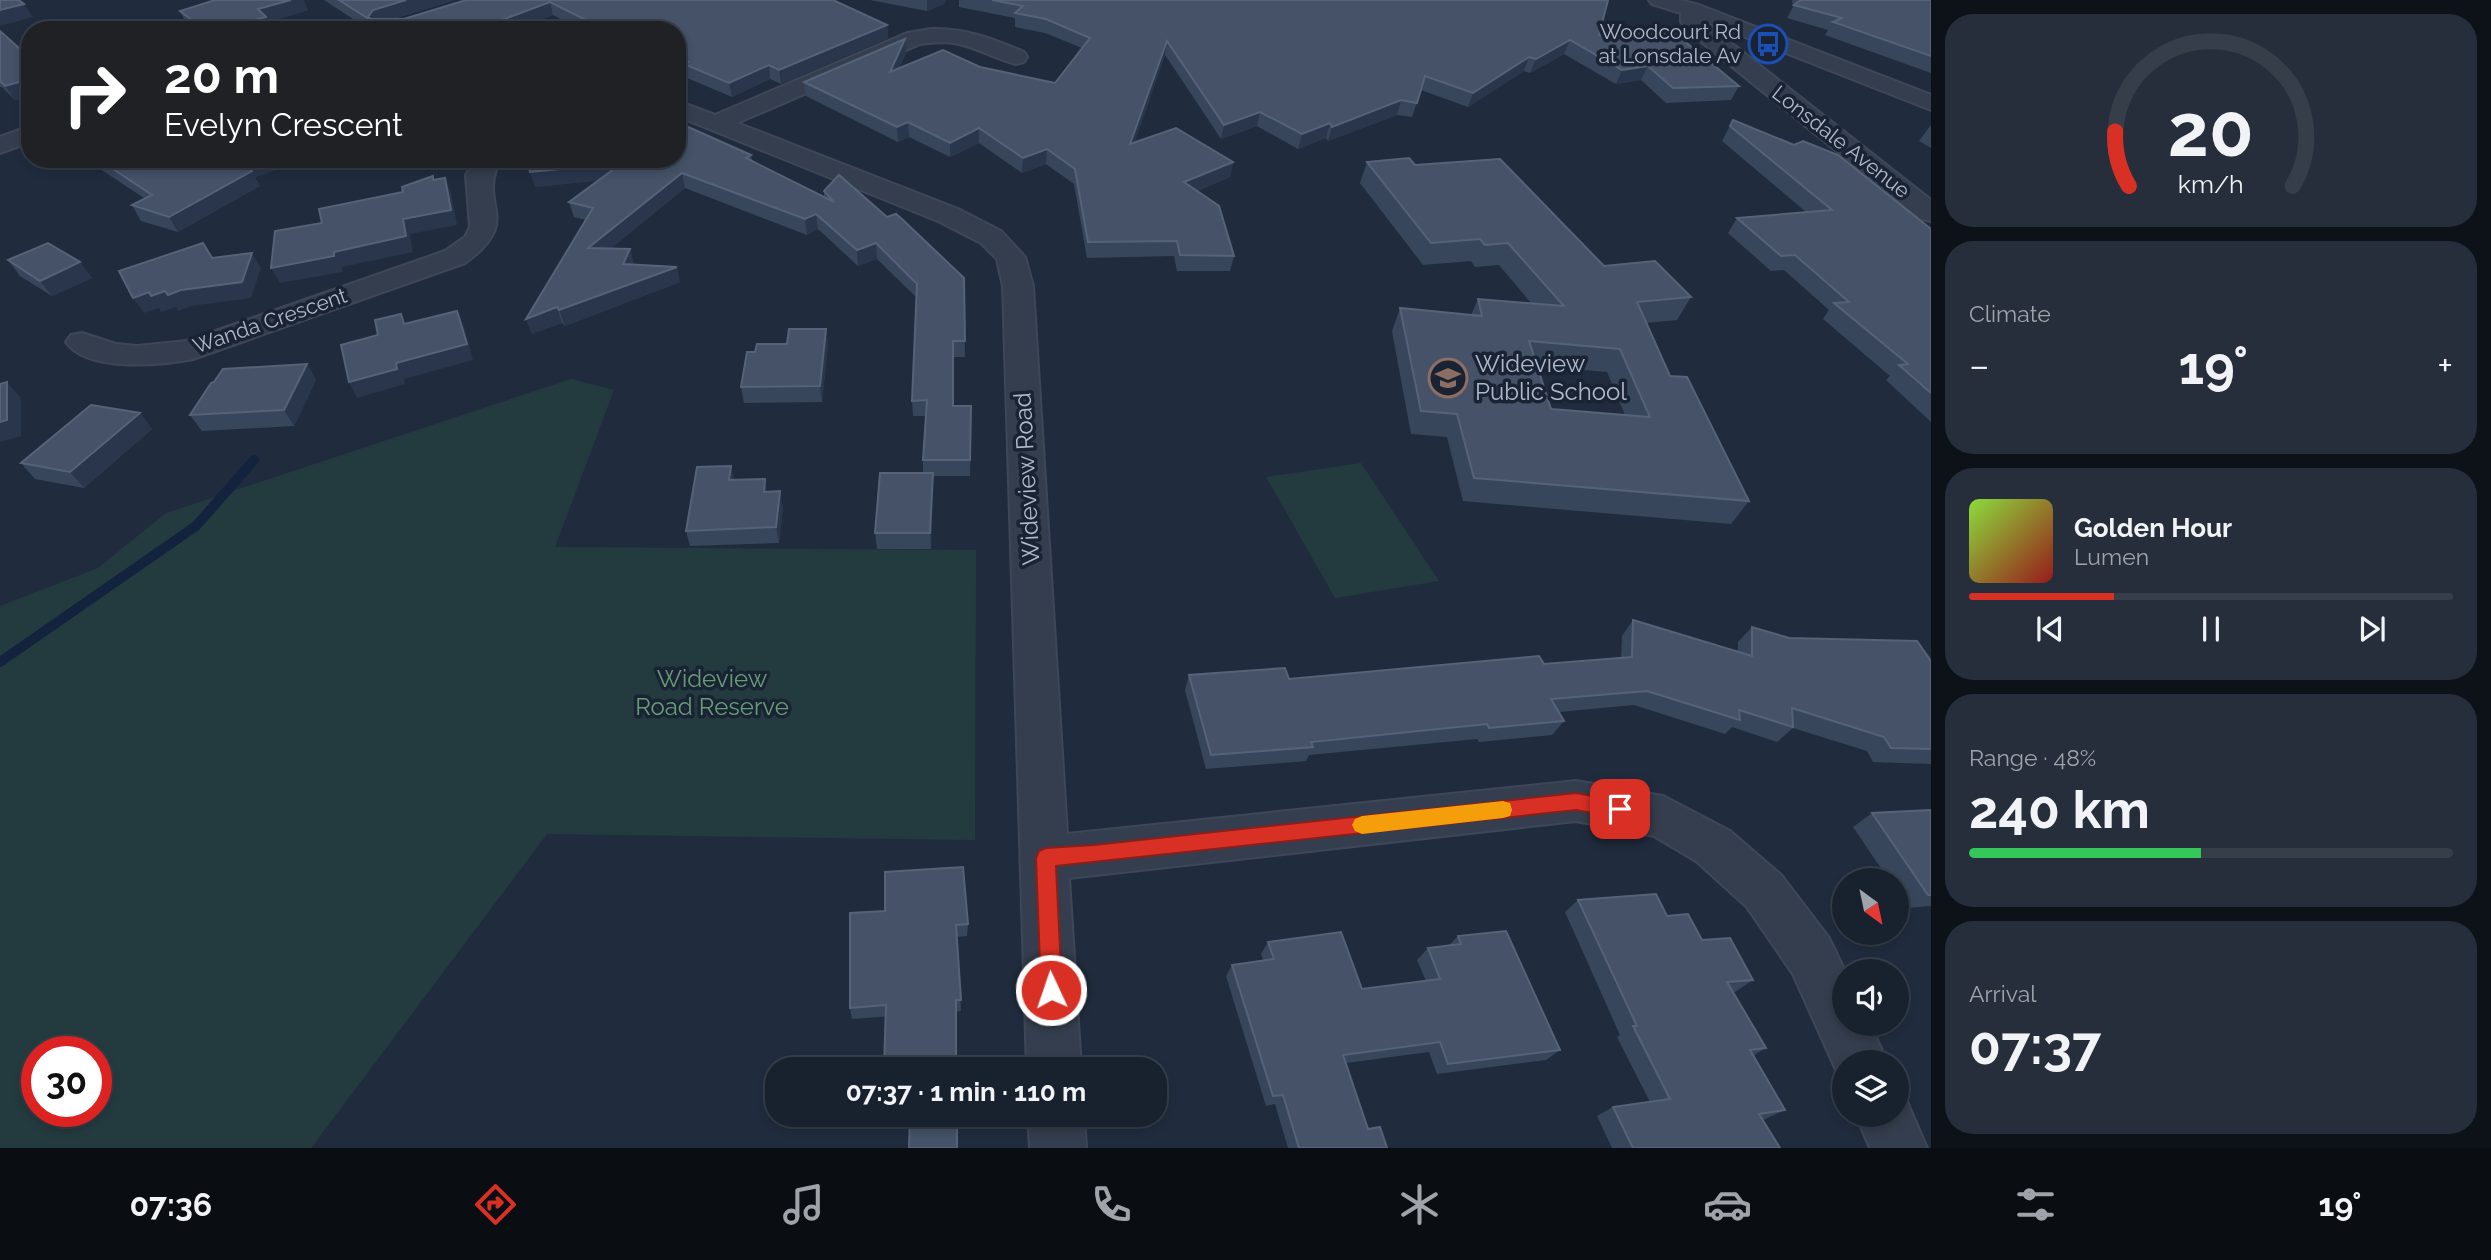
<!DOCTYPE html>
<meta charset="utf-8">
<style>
:root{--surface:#18212e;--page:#252e3a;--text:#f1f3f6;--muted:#9fa3aa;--line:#363e4a;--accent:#d93025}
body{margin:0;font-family:Raleway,sans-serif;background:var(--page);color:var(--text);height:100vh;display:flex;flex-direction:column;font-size:26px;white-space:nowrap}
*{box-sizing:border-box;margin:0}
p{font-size:23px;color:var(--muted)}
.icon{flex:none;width:38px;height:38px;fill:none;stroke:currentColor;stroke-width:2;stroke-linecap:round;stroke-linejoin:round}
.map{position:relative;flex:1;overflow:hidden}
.panel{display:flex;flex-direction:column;gap:14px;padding:14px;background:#0d1219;width:560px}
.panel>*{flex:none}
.banner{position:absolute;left:21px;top:21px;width:665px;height:147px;border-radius:28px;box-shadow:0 4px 10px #0003,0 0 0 2px var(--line);background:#202124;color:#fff;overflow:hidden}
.needle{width:46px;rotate:147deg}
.controls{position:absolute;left:1832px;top:868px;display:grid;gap:14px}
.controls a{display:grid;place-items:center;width:77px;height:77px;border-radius:50%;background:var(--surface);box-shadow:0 4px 10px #0003,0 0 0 2px var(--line);font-size:35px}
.speed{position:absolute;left:21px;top:1036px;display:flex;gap:14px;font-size:35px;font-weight:700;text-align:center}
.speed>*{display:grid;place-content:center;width:91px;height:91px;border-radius:50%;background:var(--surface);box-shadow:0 4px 10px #0003,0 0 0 2px var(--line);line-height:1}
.speed .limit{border:10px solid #d22;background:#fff;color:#111}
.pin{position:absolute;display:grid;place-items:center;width:60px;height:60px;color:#fff;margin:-30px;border-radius:14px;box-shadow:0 4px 10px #0006}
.me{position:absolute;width:77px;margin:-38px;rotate:357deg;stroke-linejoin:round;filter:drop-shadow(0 0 5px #0008)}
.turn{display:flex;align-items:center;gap:24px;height:147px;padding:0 28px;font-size:32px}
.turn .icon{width:91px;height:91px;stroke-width:2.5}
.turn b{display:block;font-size:49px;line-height:60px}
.big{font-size:52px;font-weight:700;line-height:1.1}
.panel .tile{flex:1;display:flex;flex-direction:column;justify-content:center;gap:10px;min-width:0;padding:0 24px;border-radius:28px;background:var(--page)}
.panel .dial{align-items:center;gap:0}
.dial svg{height:182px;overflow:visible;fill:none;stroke:var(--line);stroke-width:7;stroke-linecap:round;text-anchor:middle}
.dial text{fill:var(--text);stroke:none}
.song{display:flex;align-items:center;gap:21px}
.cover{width:84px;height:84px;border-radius:10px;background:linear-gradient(135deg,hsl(90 70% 55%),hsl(0 70% 35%))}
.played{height:7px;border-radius:4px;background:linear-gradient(90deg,var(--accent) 30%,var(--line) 30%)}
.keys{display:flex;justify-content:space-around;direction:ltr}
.heat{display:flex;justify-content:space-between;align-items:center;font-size:38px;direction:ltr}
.charge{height:10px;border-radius:5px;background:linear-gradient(90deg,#34c759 48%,var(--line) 0)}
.trip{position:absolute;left:765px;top:1057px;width:402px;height:70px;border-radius:28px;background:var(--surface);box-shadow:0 4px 10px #0003,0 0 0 2px var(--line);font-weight:700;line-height:70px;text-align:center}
.menu{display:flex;height:112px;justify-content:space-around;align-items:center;background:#0a0d12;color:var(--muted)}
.menu .icon{width:49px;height:49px}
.menu .selected{color:var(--accent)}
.menu b{font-size:32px;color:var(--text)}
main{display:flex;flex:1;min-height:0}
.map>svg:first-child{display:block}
</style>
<main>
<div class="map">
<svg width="1931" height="1148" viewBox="0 0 1931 1148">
<rect width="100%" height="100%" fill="#202c3e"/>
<g fill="#233b3f" fill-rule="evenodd">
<path d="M571 379 614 390 555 547 976 550 975 840 547 834 311 1148H0V606L98 568 166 513ZM37 1052H96V1111H37Z"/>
<path d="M1361 463 1439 581 1335 598 1266 477Z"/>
</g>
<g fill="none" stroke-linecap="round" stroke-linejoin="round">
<path stroke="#13233d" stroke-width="10" d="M0 662 196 526 254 460"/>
<defs>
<g id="minor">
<path d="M1649 0H1680L1699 5 1931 95V110L1702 20 1931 200V221L1921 219 1689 32 1681 22V13L1652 4Z"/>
<path d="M931 29C965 28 993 39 1024 52L1027 57 1024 62 1016 64C975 53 968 37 920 44L737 123 958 209 1001 231 1025 257 1033 286 1067 834 1576 781 1663 796 1730 831 1781 875 1829 938 1845 971 1844 1024H1870L1887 1062H1844V1083L1841 1081 1793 974 1747 907 1696 861 1654 836 1576 821 1069 878 1081 1069H1027L1003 286 997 259 981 243 938 221 677 116V101L715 115 907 33Z"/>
<path d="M30 126V142L0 153V137Z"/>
<path d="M475 159H501C475 206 526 219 465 263L193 359C162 365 87 373 66 342L71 335 82 333 116 344 137 346 187 341 445 251 465 237 470 227 466 175Z"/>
<path d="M1897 1093 1904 1095 1927 1148H1870L1856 1115H1897Z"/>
<path d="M1028 1115H1084L1086 1148H1030Z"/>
</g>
</defs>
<use href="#minor" stroke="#3e4757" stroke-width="4"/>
<use href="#minor" fill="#353e4e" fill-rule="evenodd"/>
</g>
<g fill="#38465b" fill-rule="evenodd">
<path d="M324 0H455L393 19H404L466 0H833L887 25 888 38 781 84 770 79 732 97 687 78 686 74 677 70V30H582L553 15 516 30H370Z"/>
<path d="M870 0H946L944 4 927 11Z"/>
<path d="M959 0H1608L1599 35 1739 86 1731 100 1666 103 1641 80 1616 84 1564 54 1530 73 1524 71 1468 107 1421 90 1412 117 1397 115 1328 141 1326 138 1298 149 1257 126 1221 139 1165 55 1134 143 1233 162 1230 177 1197 191 1234 256 1230 271H1177L1174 256 1087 258 1074 184 1046 164 1022 173 979 143 950 157 909 137 898 142 806 96 804 82 906 53 899 68 980 67 1055 83 1082 48 1045 33 1015 27V18L959 7Z"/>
<path d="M1792 0H1931V73L1825 35 1828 30 1787 18 1793 7Z"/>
<path d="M308 10 268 22 272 30H195L187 24 180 11Z"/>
<path d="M0 31 30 58V96L15 100 2 87H0Z"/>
<path d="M1733 120 1931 229V422L1886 380 1890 376 1823 319 1829 310 1784 270 1771 271 1728 233 1737 218 1806 212 1722 141Z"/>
<path d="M1930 126H1931V148L1919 141Z"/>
<path d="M751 155 752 161 824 197V191L887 217 964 278 965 357H953V406H971L970 476H933L931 549H877L875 533 923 473V460L926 416H913L912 401 917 298 877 259 858 266 818 229 807 235 685 188 610 249H630L634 265 680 282 565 326 562 323 532 334 526 319 586 220 574 217 569 202 598 180 535 187Z"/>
<path d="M85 159H294L296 163 255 177 260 186 178 232 141 221 132 205 144 198Z"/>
<path d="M1367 162 1415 165 1604 266 1691 297 1677 320 1646 323 1670 376 1749 501 1731 524 1463 501 1447 437 1411 434 1392 331 1400 308 1471 315 1478 299 1531 303 1499 265 1475 267 1471 261 1423 265 1360 183ZM1537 366 1607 372 1625 415 1551 409Z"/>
<path d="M8 260 92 278 52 296 20 276Z"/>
<path d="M826 329 828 344 822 402 744 403 741 387 755 352 787 344Z"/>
<path d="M307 364 316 380 294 426 202 431 190 415Z"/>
<path d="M140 413 152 429 84 488 35 479 21 463Z"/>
<path d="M734 480 768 492 783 507 779 543 690 546 686 531Z"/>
<path d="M1633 620 1738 652V642L1752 627 1789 638 1931 661V764L1873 762 1867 751 1793 728 1777 742 1732 727 1725 734 1634 705 1559 712 1564 721 1552 735 1479 742 1477 739 1309 755 1306 761 1206 769 1185 690 1189 675 1289 679 1544 664 1621 658 1622 636Z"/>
<path d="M1931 810V906L1907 908 1897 893V880H1889L1853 827 1872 813Z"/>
<path d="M1578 900 1667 916 1702 940 1753 980 1735 992H1733L1766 1048 1754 1055 1785 1110 1763 1120 1780 1148H1612L1597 1116 1613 1107 1650 1102 1617 1037 1620 1035 1565 912Z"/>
<path d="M850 913 968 924 967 936 957 937 961 1011 852 1019 850 1008Z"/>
<path d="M1458 936 1560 1050 1546 1060 1437 1074 1429 1052 1346 1063 1368 1129 1387 1148H1288L1275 1104 1266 1106 1226 976 1232 965 1263 960 1261 954 1268 942 1362 989 1426 981 1417 960 1428 948 1449 945Z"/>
</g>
<g fill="#29364b">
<path d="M291 0H304L308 10 268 22 272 30H215L258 9Z"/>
<path d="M406 0H455L378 23 368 17 373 10Z"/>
<path d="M927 0H946L944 4 927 11Z"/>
<path d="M550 2 553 15 516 30H475Z"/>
<path d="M24 4 33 17 0 26V10Z"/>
<path d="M887 25 888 38 781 84 779 70Z"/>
<path d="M905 39 906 53 891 86 890 72Z"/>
<path d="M1570 40 1564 54 1530 73 1536 59Z"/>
<path d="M1167 41 1165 55 1129 159 1130 144Z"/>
<path d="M1529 57 1524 71 1468 107 1473 93Z"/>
<path d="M769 65 770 79 732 97 729 83Z"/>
<path d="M1648 66 1641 80 1616 84 1622 70Z"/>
<path d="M30 79V96L15 100 5 86Z"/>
<path d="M1401 100 1397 115 1328 141 1332 127Z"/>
<path d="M1260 112 1257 126 1221 139 1224 125Z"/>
<path d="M908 122 909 137 898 142 897 127Z"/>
<path d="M1330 123 1326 138 1298 149 1302 134Z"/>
<path d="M979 128V143L950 157V143Z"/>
<path d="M1047 149 1046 164 1022 173 1023 158Z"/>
<path d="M255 159H294L296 163 255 177 260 186 178 232 169 217 244 163Z"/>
<path d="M1233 162 1230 177 1181 197 1184 182Z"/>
<path d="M622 163 626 178 535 187 530 172Z"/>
<path d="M682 173 685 188 593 263 588 248Z"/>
<path d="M445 178 451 193 457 225 410 234 413 252 342 267V272L280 283 271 268 334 252 403 219Z"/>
<path d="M816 214 818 229 807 235 805 219Z"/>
<path d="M876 243 877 259 858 266 857 250Z"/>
<path d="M630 249 634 265 623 264Z"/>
<path d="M252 253 261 268 251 298 191 306 178 311 176 307 161 312 159 308 144 313 133 298Z"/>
<path d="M80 262 92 278 52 296 40 281Z"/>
<path d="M677 267 680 282 565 326 559 310Z"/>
<path d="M557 307 562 323 532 334 526 319Z"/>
<path d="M457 311 464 326 473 360 404 379 405 384 357 398 349 382 396 363Z"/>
<path d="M826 329 828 344 822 402 820 386Z"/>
<path d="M307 364 316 380 294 426 284 410Z"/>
<path d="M7 382 21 398V436L0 442V422Z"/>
<path d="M140 413 152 429 84 488 70 472Z"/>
<path d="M731 466 735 482 729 480Z"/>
<path d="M933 473V489L931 549 930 533Z"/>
<path d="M765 479 768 495 764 492Z"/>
<path d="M780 491 783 507 779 543 776 527Z"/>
</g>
<g fill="#455267" stroke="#566277" stroke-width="2" fill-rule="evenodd">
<path d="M0 0H19L24 4 0 10Z"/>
<path d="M215 0H291L258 9 266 17 215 30H205L180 11Z"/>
<path d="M339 0H406L373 10 368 17 371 19H404L466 0H833L887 25 779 70 769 65 729 83 684 64 688 62 677 57V30H606L550 2 475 30H386Z"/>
<path d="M992 0H1608L1599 35 1667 33 1677 35 1739 86 1673 88 1648 66 1622 70 1570 40 1536 59 1529 57 1473 93 1425 76 1417 103 1401 100 1332 127 1330 123 1302 134 1260 112 1224 125 1167 41 1130 144 1176 128 1233 162 1184 182 1219 206 1234 256 1180 255 1177 241 1088 242 1075 169 1047 149 1023 158 979 128 950 143 908 122 897 127 804 82 905 39 890 72 943 50 980 67 1055 83 1090 38 1046 19 1015 13 1023 6Z"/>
<path d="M1801 0H1931V56L1833 22 1842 18 1794 5Z"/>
<path d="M0 31 30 58V79L5 86 0 81Z"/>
<path d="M1733 120 1794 145 1803 141 1838 155 1931 229V393L1899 365 1908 364 1834 303 1849 302 1795 255 1781 256 1737 218 1832 210 1730 126Z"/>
<path d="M677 122 751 155 746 158 834 202 824 191 839 175 887 217 896 214 903 220 964 278 965 341H953V406H971L970 460H923L927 400 912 401 917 284 876 243 857 250 816 214 805 219 682 173 588 248 630 249 623 264 677 267 559 310 557 307 526 319 593 208 569 202 622 163 530 172 529 168 547 159H677Z"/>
<path d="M1409 158 1415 165 1500 159 1604 266 1655 261 1691 297 1637 302 1670 376 1687 377 1749 501 1474 478 1457 414 1421 411 1400 308 1482 316 1478 299 1564 306 1508 243 1485 245 1480 239 1431 243 1367 162ZM1529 341 1620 349 1650 417 1551 409Z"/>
<path d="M98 159H255L244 163 252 171 169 217 132 205 152 195Z"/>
<path d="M433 176V180L445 178 451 210 403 219 406 236 334 252V256L271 268 275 231 322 223 319 209 403 192 402 187Z"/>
<path d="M48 243 80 262 40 281 8 260Z"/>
<path d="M203 243 212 258 252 253 242 282 181 290 168 295 165 291 151 296 149 292 133 298 119 271Z"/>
<path d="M457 311 467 344 396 363 397 369 349 382 341 345 378 335 375 320 401 314 404 324Z"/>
<path d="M789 329H826L820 386 741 387 747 352H755L757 344H787Z"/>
<path d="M307 364 284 410 190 415 211 383 214 382 223 369Z"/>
<path d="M7 382V420L0 422V384Z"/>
<path d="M91 405 140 413 70 472 21 463Z"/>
<path d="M731 466 729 480 765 479 764 492 780 491 776 527 686 531 697 467Z"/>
<path d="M880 473H933L930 533H875Z"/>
<path d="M1633 620 1752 656V627L1789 638 1917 641 1931 661V749L1891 748 1884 737 1792 708 1793 727 1739 710 1740 720 1647 691 1551 699 1564 721 1489 728 1487 724 1311 742 1313 747 1211 755 1189 675 1285 668 1289 679 1539 656 1544 664 1632 657Z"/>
<path d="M1931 810V895H1928L1872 813Z"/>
<path d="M963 867 968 924 956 925 961 1000H956V1069H884L886 1005 850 1008V913L885 911V872Z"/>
<path d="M1656 894 1667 916 1688 914 1702 940 1730 938 1753 980 1727 982 1766 1048 1750 1050 1785 1110 1759 1114 1780 1148H1633L1613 1107 1670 1099 1633 1026H1637L1578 900Z"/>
<path d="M1506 931 1560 1050 1448 1064 1440 1042 1343 1055 1368 1129 1380 1127 1387 1148H1299L1283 1095 1273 1096 1232 965 1274 959 1268 942 1341 932 1362 989 1440 979 1428 948 1461 944 1458 936Z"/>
<path d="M910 1115H957V1148H909Z"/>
</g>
<path fill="#d93025" stroke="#8d1f18" stroke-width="2" d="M1576 793 1620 801 1626 803 1629 809 1626 815 1620 818 1576 810 1056 866 1062 990 1059 997 1051 1000 1044 997 1041 990 1036 858 1039 851 1046 848 1094 845Z"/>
<path fill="#f59e0b" d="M1503 801 1510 803 1512 810 1510 816 1503 818 1362 834 1355 831 1352 825 1355 819 1362 816Z"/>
<defs>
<symbol id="bus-ring" viewBox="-11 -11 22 22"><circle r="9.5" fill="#1a2333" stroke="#1a4fb4" stroke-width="1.5"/><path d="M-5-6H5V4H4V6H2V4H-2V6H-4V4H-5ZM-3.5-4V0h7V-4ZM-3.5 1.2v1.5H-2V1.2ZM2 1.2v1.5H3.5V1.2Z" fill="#1a4fb4"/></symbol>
<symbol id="school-ring" viewBox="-11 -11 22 22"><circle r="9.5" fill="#1a2333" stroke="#8d6e63" stroke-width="1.5"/><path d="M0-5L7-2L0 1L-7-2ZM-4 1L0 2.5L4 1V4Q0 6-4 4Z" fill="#8d6e63"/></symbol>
</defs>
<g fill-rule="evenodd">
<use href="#bus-ring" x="1746" y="22" width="44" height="44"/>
<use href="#school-ring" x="1426" y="356" width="44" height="44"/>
</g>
<g text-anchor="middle" stroke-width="7" stroke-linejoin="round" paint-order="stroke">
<g font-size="21" fill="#b0b9ca" stroke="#1a2333" text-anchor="end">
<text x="1741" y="39">Woodcourt Rd<tspan x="1741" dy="24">at Lonsdale Av</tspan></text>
</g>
<g font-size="21" fill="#b0b9ca" stroke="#1a2333">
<text transform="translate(1841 142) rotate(38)" y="7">Lonsdale Avenue</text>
<text transform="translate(270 321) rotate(-19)" y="7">Wanda Crescent</text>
</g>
<g font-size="24" fill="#b0b9ca" stroke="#1a2333" text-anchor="start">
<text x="1475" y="372">Wideview<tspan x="1475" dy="28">Public School</tspan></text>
</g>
<g font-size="24" fill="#b0b9ca" stroke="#1a2333">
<text transform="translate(1027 479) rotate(-93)" y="8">Wideview Road</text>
</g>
<g font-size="24" fill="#659d74" stroke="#1a2333">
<text x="712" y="687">Wideview<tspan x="712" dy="28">Road Reserve</tspan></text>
</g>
</g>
</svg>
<div class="controls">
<a><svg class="needle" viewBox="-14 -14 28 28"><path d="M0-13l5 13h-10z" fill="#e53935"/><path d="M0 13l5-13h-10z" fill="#9fa3aa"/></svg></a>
<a><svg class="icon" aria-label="sound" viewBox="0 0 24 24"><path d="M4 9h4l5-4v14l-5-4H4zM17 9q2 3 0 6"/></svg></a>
<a><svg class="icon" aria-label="layers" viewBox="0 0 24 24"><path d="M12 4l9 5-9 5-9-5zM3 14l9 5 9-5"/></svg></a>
</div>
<div class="speed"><div class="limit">30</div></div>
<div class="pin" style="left:1620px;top:809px;background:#d93025"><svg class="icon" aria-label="arrive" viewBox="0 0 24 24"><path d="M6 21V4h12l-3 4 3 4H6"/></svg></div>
<svg class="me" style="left:1051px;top:990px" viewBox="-20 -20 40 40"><circle r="17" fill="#d93025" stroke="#fff" stroke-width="3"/><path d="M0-11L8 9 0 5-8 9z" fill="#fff"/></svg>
<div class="trip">07:37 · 1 min · 110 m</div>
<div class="banner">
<div class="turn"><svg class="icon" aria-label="right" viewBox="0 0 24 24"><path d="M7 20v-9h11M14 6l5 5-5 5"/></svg><div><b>20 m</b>Evelyn Crescent</div></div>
</div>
</div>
<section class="panel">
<div class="tile dial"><svg viewBox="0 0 100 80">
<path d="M14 69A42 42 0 1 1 86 69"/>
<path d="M14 69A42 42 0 0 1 8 45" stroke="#d93025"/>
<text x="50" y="56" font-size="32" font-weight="700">20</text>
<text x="50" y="72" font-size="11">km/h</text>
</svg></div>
<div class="tile"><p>Climate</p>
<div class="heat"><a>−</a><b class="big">19°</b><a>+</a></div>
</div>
<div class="tile">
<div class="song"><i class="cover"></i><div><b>Golden Hour</b><p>Lumen</p></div></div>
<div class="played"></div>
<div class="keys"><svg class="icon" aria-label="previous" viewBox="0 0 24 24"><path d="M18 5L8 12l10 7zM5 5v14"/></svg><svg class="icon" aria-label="pause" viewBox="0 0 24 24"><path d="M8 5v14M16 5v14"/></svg><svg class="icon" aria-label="next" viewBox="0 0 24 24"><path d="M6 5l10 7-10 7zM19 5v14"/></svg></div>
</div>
<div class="tile"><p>Range · 48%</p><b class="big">240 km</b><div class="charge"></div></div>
<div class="tile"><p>Arrival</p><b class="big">07:37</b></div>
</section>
</main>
<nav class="menu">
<b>07:36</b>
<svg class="icon selected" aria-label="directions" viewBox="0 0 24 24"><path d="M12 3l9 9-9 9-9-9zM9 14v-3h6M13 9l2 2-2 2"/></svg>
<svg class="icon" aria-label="music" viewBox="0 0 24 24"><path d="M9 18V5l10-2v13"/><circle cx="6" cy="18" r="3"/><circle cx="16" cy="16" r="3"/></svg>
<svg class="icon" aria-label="phone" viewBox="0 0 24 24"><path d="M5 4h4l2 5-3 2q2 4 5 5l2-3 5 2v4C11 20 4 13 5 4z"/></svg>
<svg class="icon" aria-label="climate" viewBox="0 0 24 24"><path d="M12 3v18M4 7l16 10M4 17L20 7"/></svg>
<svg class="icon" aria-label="car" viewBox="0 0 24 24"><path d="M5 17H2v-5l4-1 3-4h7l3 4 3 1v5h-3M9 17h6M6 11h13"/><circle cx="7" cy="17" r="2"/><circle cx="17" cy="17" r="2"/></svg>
<svg class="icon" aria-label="filters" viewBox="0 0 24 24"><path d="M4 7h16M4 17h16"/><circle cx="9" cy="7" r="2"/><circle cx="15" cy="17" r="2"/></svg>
<b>19°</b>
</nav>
